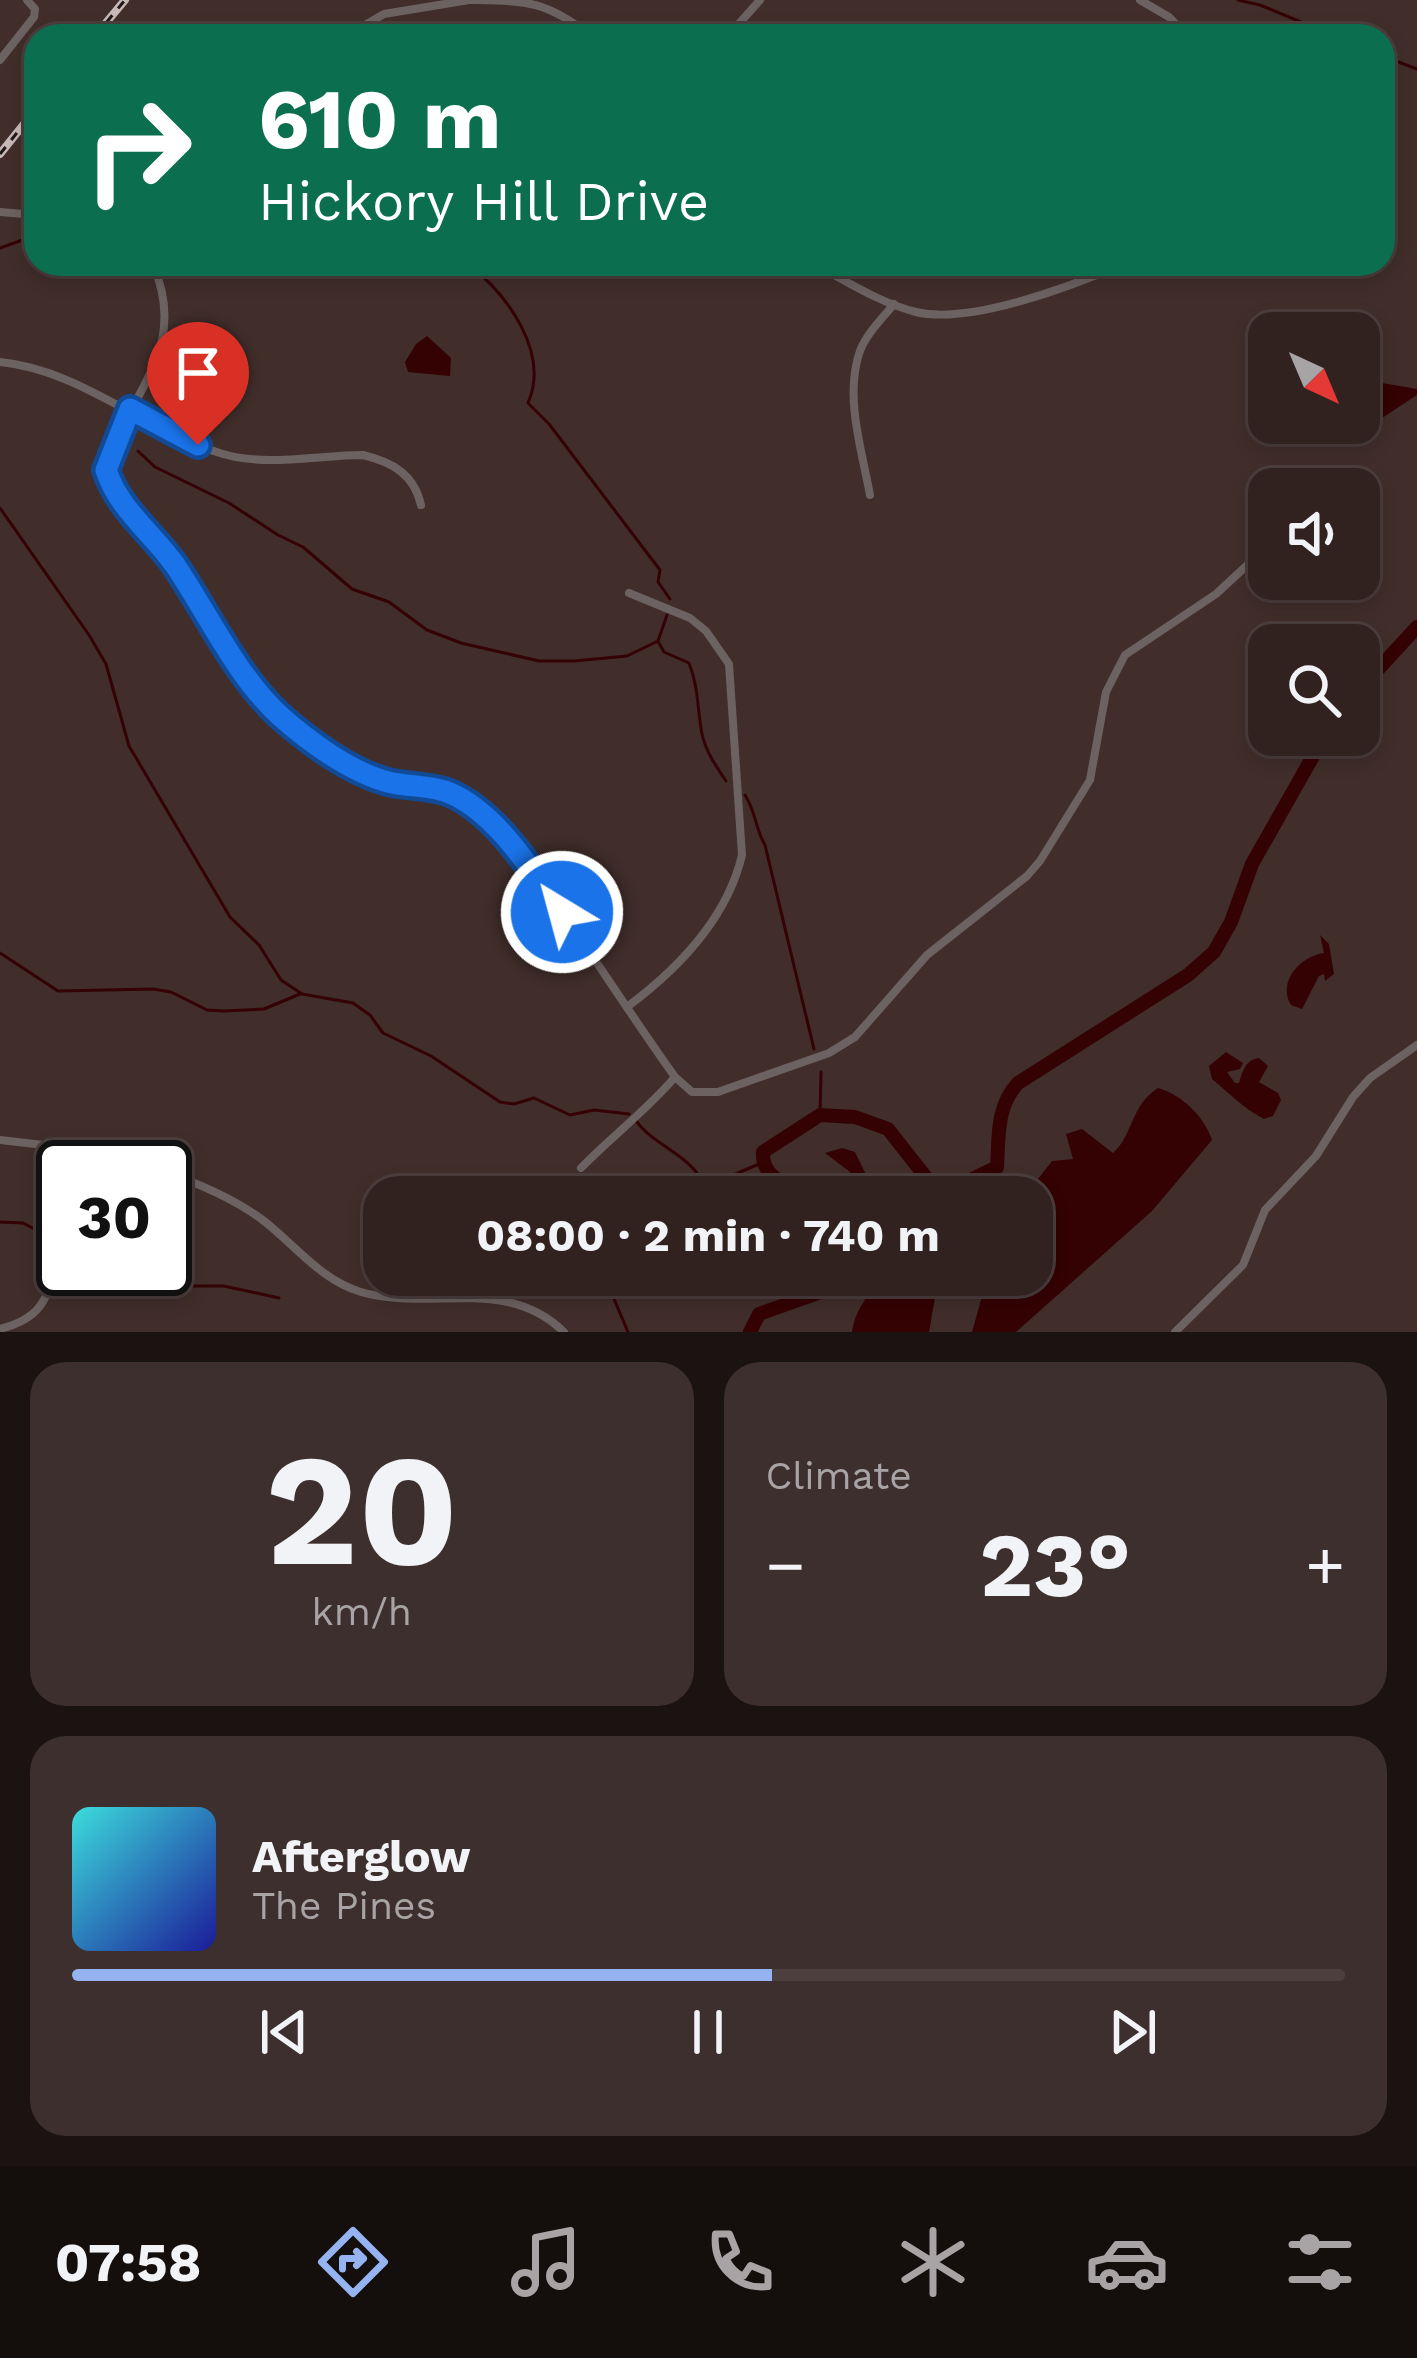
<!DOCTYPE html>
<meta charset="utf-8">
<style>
:root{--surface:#312220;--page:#3d2f2d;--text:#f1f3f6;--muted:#a8a4a5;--line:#4c3f3e;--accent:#95b2f1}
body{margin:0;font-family:"Work Sans",sans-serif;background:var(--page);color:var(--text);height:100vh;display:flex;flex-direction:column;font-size:45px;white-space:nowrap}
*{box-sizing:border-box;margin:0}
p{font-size:39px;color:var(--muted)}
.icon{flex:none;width:66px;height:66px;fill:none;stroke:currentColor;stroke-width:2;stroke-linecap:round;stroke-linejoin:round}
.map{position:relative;height:1332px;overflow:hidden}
.side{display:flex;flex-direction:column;gap:30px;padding:30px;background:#1b1312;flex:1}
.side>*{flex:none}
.guide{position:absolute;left:24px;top:24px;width:1371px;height:252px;border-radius:36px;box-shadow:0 6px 18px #0003,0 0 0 3px var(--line);background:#0b6e4f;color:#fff;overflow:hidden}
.needle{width:78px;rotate:136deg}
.fabs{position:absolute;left:1248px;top:312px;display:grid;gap:24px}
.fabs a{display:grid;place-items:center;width:132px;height:132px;border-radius:24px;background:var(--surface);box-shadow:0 6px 18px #0003,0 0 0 3px var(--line);font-size:60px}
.speed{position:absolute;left:36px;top:1140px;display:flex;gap:24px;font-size:60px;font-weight:700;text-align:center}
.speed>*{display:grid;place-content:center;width:156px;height:156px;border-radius:50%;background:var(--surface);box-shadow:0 6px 18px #0003,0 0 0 3px var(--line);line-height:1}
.speed .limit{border:6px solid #111;border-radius:18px;background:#fff;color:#111}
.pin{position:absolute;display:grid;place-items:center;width:102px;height:102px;color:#fff;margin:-123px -51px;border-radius:50% 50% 50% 0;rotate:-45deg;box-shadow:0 0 12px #0007}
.pin .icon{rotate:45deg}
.me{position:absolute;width:132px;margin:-66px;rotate:323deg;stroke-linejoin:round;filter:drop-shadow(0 0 9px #0008)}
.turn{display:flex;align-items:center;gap:42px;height:252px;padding:0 36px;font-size:54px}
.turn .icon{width:156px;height:156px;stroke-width:2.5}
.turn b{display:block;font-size:84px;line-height:102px}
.big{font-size:90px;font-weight:700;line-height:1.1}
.side .tile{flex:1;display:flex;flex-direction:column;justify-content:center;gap:18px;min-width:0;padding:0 42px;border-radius:36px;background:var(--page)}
.side .dial{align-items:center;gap:0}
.dial b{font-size:156px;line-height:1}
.song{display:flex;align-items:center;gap:36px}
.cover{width:144px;height:144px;border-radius:18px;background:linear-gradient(135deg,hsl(180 70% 55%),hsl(240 70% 35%))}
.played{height:12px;border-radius:6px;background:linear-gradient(90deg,var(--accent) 55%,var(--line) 55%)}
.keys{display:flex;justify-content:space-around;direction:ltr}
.heat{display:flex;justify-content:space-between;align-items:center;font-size:66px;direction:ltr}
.side .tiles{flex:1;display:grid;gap:30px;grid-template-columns:1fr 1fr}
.tile:last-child{grid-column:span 2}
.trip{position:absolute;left:363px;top:1176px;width:690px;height:120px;border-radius:36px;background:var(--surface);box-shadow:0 6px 18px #0003,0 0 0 3px var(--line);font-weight:700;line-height:120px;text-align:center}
.menu{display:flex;height:192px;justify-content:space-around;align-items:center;background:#140e0d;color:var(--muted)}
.menu .icon{width:84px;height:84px}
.menu .current{color:var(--accent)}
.menu b{font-size:54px;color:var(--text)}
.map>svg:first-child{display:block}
</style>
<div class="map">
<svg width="1417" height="1332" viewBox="0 0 1417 1332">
<rect width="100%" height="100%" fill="#412e2b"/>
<g fill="#340203">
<path d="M427 336 451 358 450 376 408 372 405 362 416 344Z"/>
<path d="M1359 379 1417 389V395L1379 420 1359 410Z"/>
<path d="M1320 935 1329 944 1334 974 1325 981 1324 974 1319 976 1302 1009 1291 1005C1277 982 1300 956 1324 953Z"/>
<path d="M1226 1052 1243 1063 1240 1069 1227 1072 1235 1083H1239C1243 1071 1245 1060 1259 1058L1268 1066 1259 1082 1278 1093 1281 1100 1273 1116 1264 1119C1243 1108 1230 1094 1212 1079L1209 1066Z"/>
<path d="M1158 1088C1182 1095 1204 1116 1212 1140L1152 1211 1016 1332H972L988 1275H1032V1197H1024L1052 1161 1073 1159 1066 1134 1082 1129 1113 1153C1134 1134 1130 1106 1158 1088Z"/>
<path d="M842 1148 855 1152 877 1197H860L854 1175 825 1153Z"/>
<path d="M876 1275H939L929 1332H852C856 1304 872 1297 876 1275Z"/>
</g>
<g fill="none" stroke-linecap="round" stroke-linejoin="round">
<g stroke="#340203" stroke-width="3">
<path d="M1238 0 1260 5 1335 36"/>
<path d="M1383 56 1417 69"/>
<path d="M0 248 36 235"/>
<path d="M468 264C508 295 550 353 528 403L549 424 660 570 658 582 670 599"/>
<path d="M138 451 155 467 229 503 278 535 303 547 352 589 389 602 427 630 461 643 539 661H574L627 656 658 641 667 615"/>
<path d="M0 508 89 635 106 664 129 746 230 917 259 945 281 980 302 994 353 1003 370 1015 383 1033 431 1056 500 1102 514 1104 534 1098 570 1115 594 1110 629 1114"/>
<path d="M659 643 664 652 689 663C699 688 697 709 702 734 706 752 716 766 726 781"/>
<path d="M745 795C756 812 755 828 765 845L814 1049"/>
<path d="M0 953 58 991 153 989 171 992 207 1010 224 1011 264 1009 300 994"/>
<path d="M820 1115 821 1072"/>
<path d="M635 1119C652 1146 692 1154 705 1187L759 1164 763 1152"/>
<path d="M0 1222 23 1223 63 1244"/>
<path d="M122 1269 183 1286H224L279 1298"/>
<path d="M604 1275 628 1332"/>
<path d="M440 1276V1275"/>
</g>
<g stroke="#340203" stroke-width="14">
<path d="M1359 690 1417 627"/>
<path d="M806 1197C787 1185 761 1177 763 1152L820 1115 855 1117 888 1129 932 1185 962 1184 997 1167C999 1136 996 1107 1018 1083L1188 975 1214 952 1231 922 1252 864 1325 735"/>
<path d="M750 1332 759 1314 821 1292 832 1275"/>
</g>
<g stroke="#6c6261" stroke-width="8">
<path d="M470 0C527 1 545 0 591 36"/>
<path d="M1140 0 1169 17 1188 36"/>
<path d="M346 36 384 14 469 0"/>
<path d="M728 36 760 0"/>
<path d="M0 60 34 17 35 9 27 0"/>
<path d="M0 212 36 215"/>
<path d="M153 264C187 345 138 383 110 455L106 470 116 496 170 559 258 691C290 727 338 766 384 781 411 789 440 784 464 800 499 823 525 862 550 895 593 955 632 1017 675 1077L692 1092H718L829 1053 855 1037 927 955 1027 876 1040 861 1090 780 1106 692 1125 655 1216 594 1269 545"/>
<path d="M814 264C846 281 880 303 916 312 970 325 1072 286 1123 264"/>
<path d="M0 362C82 370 146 432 223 454 268 467 318 455 363 455 392 462 414 474 421 505"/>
<path d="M870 495C862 451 844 396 860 351 867 333 882 319 894 304"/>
<path d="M627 1007C678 969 727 919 742 855L729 664 706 631 690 618 629 593"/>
<path d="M0 1140 69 1148 148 1167"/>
<path d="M581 1168C611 1137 647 1110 675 1077"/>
<path d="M165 1172C200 1184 235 1199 264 1221 296 1246 321 1280 361 1292 430 1312 506 1275 564 1332"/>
<path d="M63 1250H55L51 1257 54 1265H63"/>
<path d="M0 1329C39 1319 46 1302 57 1266"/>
<path d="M1175 1332 1243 1265 1265 1210 1316 1156 1353 1097 1370 1078 1417 1045"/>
</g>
<defs>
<g id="rail">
<path d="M95 36 125 0"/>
<path d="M0 154 36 109"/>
</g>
</defs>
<use href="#rail" stroke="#c7b9b7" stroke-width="8"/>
<use href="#rail" stroke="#211917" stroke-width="3" stroke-dasharray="9" stroke-linecap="butt"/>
</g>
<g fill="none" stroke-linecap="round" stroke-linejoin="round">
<defs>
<path id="route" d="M198 445 130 409 106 470C118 508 152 533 175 565 208 614 236 675 279 715 308 741 350 772 388 782 408 787 431 785 450 793 498 814 532 872 562 912"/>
</defs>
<use href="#route" stroke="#114b97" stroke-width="30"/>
<use href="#route" stroke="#1a73e8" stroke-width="21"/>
</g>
</svg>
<div class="fabs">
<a><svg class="needle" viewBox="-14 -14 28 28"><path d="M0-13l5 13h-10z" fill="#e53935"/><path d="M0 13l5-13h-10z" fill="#a8a4a5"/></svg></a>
<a><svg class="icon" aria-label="sound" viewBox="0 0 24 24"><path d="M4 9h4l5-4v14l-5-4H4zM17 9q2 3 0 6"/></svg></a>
<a><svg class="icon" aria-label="search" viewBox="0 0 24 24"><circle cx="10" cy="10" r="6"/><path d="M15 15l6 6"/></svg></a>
</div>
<div class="speed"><div class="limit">30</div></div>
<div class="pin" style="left:198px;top:445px;background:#d93025"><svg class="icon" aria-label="arrive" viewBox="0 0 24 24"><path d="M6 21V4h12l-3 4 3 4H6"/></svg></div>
<svg class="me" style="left:562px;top:912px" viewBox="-20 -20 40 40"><circle r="17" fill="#1a73e8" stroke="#fff" stroke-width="3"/><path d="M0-11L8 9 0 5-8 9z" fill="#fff"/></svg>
<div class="trip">08:00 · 2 min · 740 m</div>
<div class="guide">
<div class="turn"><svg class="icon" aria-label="right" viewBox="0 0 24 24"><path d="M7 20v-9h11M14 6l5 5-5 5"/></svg><div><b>610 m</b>Hickory Hill Drive</div></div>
</div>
</div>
<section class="side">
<div class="tiles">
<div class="tile dial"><b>20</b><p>km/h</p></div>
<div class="tile"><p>Climate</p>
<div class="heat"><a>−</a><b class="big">23°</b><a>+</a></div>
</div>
<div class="tile">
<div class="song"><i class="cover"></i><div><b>Afterglow</b><p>The Pines</p></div></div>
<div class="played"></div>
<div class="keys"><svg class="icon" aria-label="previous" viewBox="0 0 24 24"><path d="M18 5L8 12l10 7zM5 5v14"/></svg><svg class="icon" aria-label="pause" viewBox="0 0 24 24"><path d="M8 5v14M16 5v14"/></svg><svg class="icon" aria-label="next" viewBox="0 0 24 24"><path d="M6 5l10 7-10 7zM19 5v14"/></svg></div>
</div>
</div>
</section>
<nav class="menu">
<b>07:58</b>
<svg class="icon current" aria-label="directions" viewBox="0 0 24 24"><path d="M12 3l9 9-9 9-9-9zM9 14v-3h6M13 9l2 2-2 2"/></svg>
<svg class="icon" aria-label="music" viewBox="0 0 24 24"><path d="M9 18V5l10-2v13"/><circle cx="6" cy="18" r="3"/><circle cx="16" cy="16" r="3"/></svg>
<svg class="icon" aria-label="phone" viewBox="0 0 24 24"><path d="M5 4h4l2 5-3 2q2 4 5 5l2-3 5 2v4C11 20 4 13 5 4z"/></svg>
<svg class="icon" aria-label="climate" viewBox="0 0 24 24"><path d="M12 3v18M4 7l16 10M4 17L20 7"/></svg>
<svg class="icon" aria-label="car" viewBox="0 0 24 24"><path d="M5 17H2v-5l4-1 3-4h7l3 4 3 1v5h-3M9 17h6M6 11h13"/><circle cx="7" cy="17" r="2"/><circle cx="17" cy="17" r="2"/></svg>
<svg class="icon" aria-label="filters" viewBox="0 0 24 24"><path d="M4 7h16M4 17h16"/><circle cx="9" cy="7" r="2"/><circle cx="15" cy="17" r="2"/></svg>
</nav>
